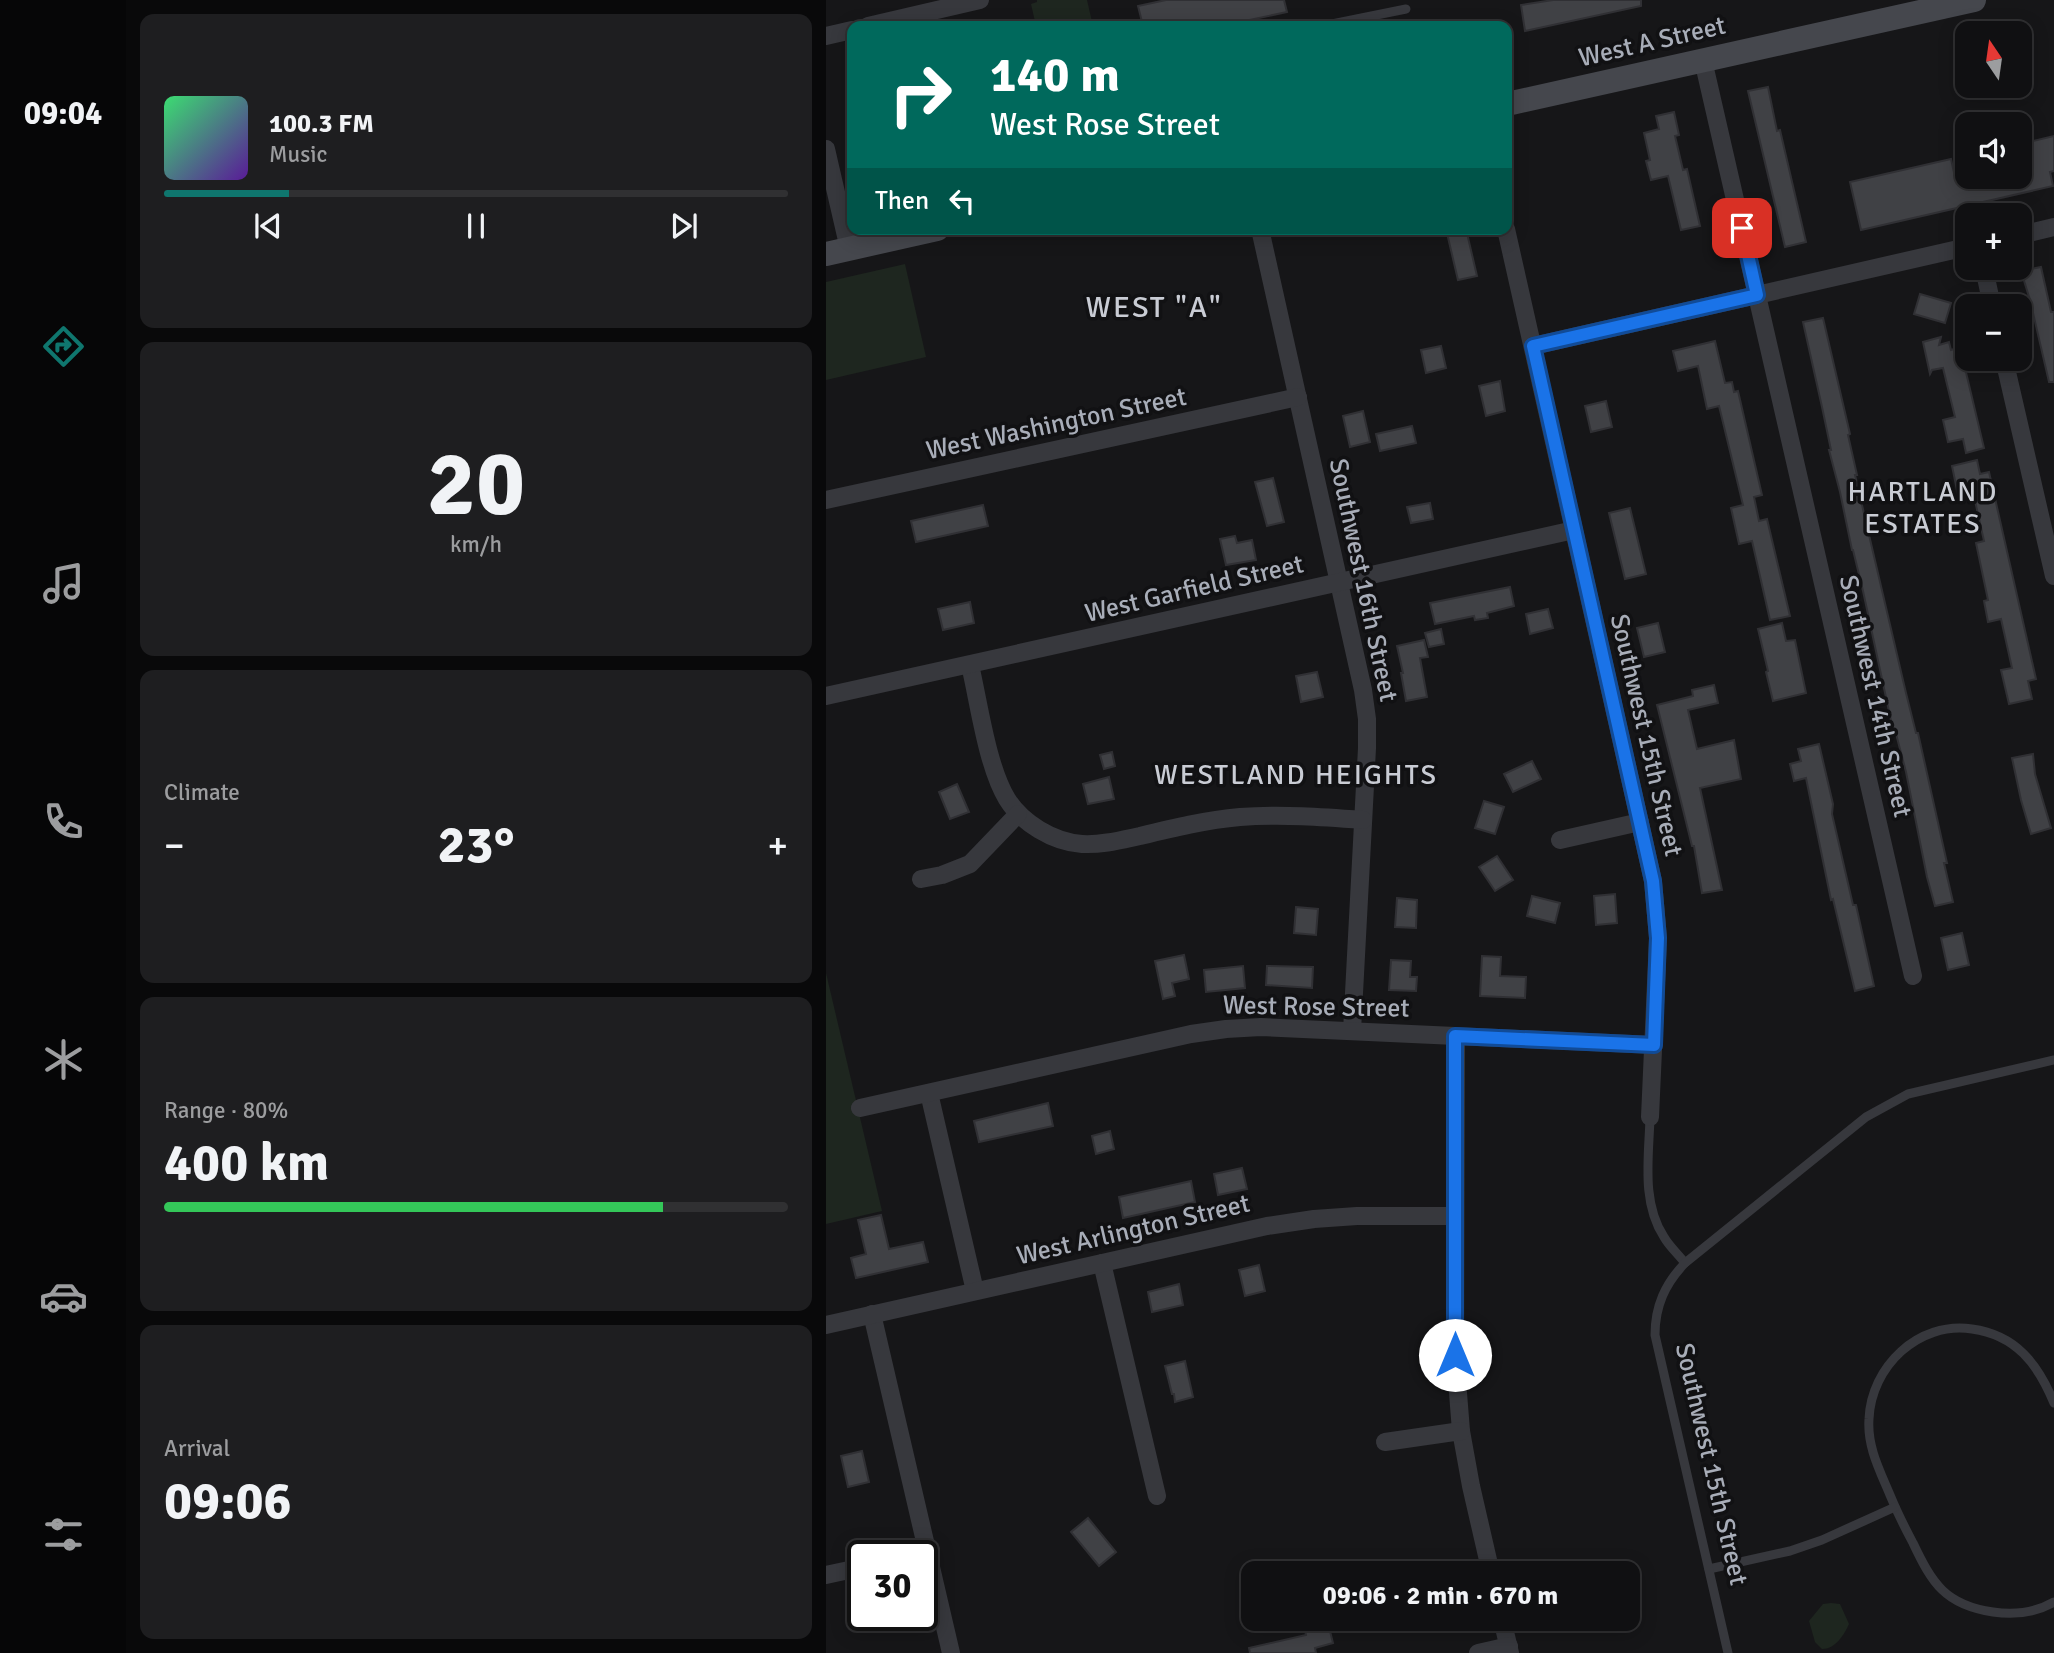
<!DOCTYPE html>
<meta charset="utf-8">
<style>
:root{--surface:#101012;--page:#1e1e20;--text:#f1f3f6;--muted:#9c9d9f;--line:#303032;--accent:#0f766e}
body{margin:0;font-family:Signika,sans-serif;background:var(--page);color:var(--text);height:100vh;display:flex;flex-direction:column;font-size:26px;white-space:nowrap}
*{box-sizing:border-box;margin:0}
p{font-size:23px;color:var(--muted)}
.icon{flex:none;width:38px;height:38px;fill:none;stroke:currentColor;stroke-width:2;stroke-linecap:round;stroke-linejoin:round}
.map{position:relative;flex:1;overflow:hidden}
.side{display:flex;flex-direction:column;gap:14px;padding:14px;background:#09090a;width:700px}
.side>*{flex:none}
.banner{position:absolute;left:21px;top:21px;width:665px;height:214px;border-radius:14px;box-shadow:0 4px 18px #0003,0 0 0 2px var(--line);background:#00695c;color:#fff;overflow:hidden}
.needle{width:46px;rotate:347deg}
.tools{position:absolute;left:1129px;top:21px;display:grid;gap:14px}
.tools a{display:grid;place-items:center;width:77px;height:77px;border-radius:14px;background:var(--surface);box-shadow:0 4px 18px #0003,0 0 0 2px var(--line);font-size:35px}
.speed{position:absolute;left:21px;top:1540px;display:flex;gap:14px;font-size:35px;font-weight:700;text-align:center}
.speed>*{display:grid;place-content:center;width:91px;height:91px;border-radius:50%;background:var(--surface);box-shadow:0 4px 18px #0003,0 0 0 2px var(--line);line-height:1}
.speed .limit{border:4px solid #111;border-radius:10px;background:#fff;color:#111}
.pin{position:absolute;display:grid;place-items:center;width:60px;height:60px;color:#fff;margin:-30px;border-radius:14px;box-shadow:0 4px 10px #0006}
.me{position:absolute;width:77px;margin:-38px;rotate:0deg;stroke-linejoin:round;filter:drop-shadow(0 0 5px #0008)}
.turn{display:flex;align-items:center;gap:24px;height:147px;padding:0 28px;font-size:32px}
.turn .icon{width:91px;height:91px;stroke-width:2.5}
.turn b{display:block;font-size:49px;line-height:60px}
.then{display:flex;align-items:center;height:66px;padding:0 28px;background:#0003;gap:14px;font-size:26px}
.big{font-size:52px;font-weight:800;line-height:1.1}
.side .tile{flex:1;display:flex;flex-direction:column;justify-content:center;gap:10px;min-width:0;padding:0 24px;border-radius:14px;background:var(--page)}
.side .dial{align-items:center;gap:0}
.dial b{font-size:91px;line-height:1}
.song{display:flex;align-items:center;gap:21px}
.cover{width:84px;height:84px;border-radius:10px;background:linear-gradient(135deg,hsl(140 70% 55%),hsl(270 70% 35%))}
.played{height:7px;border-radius:4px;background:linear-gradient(90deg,var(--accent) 20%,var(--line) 20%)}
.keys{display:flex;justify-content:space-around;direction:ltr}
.heat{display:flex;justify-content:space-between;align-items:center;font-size:38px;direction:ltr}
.charge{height:10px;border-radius:5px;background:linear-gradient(90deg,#34c759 80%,var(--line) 0)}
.trip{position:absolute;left:415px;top:1561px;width:399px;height:70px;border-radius:14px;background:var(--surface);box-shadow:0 4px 18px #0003,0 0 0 2px var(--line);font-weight:800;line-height:70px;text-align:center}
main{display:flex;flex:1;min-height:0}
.tabs{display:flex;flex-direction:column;width:126px;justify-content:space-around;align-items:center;background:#060607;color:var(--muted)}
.tabs .icon{width:49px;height:49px}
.tabs .current{color:var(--accent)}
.tabs b{font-size:32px;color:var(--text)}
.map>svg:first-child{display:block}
</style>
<main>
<nav class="tabs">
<b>09:04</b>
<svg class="icon current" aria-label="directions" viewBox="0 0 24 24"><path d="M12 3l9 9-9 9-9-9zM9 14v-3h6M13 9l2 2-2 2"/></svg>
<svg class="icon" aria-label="music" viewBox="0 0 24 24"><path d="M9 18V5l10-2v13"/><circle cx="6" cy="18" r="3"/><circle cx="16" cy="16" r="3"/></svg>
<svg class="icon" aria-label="phone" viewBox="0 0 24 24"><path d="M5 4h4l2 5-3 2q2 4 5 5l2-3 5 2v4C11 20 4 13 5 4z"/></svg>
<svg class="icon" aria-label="climate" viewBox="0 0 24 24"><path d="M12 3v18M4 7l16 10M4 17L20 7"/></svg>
<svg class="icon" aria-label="car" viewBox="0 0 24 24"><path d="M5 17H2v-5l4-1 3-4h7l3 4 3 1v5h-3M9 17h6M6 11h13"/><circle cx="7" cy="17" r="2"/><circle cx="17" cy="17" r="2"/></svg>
<svg class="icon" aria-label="filters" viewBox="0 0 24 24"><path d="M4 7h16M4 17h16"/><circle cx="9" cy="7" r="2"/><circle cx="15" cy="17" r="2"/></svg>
</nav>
<section class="side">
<div class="tile">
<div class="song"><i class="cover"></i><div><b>100.3 FM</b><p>Music</p></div></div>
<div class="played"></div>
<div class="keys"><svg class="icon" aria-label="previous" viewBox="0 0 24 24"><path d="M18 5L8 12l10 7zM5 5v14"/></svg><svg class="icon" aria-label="pause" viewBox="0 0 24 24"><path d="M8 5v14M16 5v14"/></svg><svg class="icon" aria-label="next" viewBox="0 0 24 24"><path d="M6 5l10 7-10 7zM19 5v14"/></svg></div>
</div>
<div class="tile dial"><b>20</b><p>km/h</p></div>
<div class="tile"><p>Climate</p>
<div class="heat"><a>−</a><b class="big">23°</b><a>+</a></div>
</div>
<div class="tile"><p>Range · 80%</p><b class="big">400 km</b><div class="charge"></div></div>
<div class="tile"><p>Arrival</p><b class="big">09:06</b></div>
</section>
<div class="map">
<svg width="1228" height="1653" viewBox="0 0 1228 1653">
<rect width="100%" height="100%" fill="#161618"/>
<g fill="#1e261f">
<path d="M211 0H261L267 26H210L205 4 211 2Z"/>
<path d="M79 264 100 357 0 380V282Z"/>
<path d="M0 973 56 1211 0 1224Z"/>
<path d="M1005 1603 1014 1604 1023 1624C1018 1635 1009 1649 996 1649L989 1642 983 1621 997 1604Z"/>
</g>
<g fill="#404145" stroke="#303034" stroke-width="2">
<path d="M340 0H458L461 12 395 26H317L312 6Z"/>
<path d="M727 0H815V6L699 31 695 5Z"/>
<path d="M942 87 951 131 954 130 980 242 959 247 922 91Z"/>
<path d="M848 112 853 135 849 136 857 170 861 169 874 226 855 230 842 176 825 180 820 161 824 160 818 133 833 129 830 116Z"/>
<path d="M1228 136V171L1224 172 1227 186 1035 230 1024 182 1125 159 1129 177H1194V144Z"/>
<path d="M620 229H640L651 276 632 280Z"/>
<path d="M1215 267 1225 312H1228V382H1223L1204 300 1195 271Z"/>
<path d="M1094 294 1125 303 1119 323 1088 314Z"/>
<path d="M997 318 1024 434 1022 435 1031 475H1029L1080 693 1090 733H1092L1121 863H1118L1127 902 1109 906 1101 877 1080 772 1069 730H1067L1037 591 1027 550H1026L1014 492 1003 450H1005L996 407 977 322Z"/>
<path d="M1115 337 1113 345 1123 342 1125 350 1134 347 1158 448 1140 453 1137 439 1122 442 1117 420 1129 417 1117 368 1106 370 1104 374 1097 342Z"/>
<path d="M889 341 899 383 906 382 908 392 912 391 936 495 928 497 933 521 941 519 964 616 944 620 926 541 913 544 905 508 917 505 893 406 881 409 872 366 852 371 847 351Z"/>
<path d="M615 346 620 368 600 373 595 350Z"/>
<path d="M674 381 679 411 660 416 653 386Z"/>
<path d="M780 401 786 427 765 432 759 406Z"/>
<path d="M537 411 544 442 524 447 517 416Z"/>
<path d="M586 426 590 443 554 451 550 434Z"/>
<path d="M1151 460 1154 474 1163 472 1210 679 1202 681 1206 699 1183 704 1175 670 1186 668 1175 619 1162 622 1158 601 1162 600 1150 543 1158 541 1147 492 1132 495 1126 466Z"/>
<path d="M447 478 458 522 441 526 429 482Z"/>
<path d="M604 503 607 519 585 523 581 507Z"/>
<path d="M157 505 162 526 90 542 85 521Z"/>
<path d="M804 508 820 574 799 579 783 513Z"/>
<path d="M409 536 411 543 426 540 430 560 400 565 394 539Z"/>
<path d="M684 587 688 606 661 613 662 618 649 620 648 616 609 624 604 603Z"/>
<path d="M144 602 148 623 117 630 112 609Z"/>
<path d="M722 609 727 628 704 634 700 614Z"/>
<path d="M832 623 839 652 818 657 811 628Z"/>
<path d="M956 623 960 641 969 640 980 693 947 701 940 672 942 671 932 629Z"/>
<path d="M615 629 618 644 603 647 599 633Z"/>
<path d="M598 640 602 657 594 658 601 697 580 701 575 673H577L571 646Z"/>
<path d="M491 672 497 697 475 702 470 676Z"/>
<path d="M888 685 892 703 862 710 871 749 908 740 915 779 874 788 896 890 876 893 868 846H866L831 705 867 696 866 690Z"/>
<path d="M993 744 1007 804 1006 814 1027 905H1030L1048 986 1029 991 1007 899 1005 900 980 778 968 781 964 764 975 761 972 749Z"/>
<path d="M286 752 289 766 278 769 274 755Z"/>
<path d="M1207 754 1209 774 1225 828 1205 834 1195 800 1186 758Z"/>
<path d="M706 761 715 779 687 792 678 774Z"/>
<path d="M283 777 288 799 262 804 257 784Z"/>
<path d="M131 784 143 812 124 819 113 792Z"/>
<path d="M658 801 678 807 669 834 649 828Z"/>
<path d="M671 856 687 880 669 891 653 867Z"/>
<path d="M789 894 791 923 770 925 768 896Z"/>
<path d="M706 896 734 903 729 923 701 916Z"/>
<path d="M571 898 591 900 590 928 569 927Z"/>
<path d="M470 907 492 909 490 935 468 933Z"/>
<path d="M1136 933 1143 965 1122 970 1115 938Z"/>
<path d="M358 955 363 979 346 983 349 996 337 999 329 961Z"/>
<path d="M656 956 675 957 674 976 700 977 699 998 654 996Z"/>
<path d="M565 960 585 961 584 977H591L590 991 563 990Z"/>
<path d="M417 966 419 988 380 992 378 970Z"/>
<path d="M441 966 487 967 486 988 440 985Z"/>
<path d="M222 1103 227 1126 153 1142 148 1121Z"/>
<path d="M284 1131 288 1149 270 1154 266 1136Z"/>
<path d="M416 1168 421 1189 392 1195 388 1174Z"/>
<path d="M365 1181 369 1202 297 1218 293 1197Z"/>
<path d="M55 1215 63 1249 97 1242 102 1262 30 1278 25 1258 40 1254 32 1220Z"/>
<path d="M433 1265 439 1291 419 1296 413 1270Z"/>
<path d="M353 1284 357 1305 326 1312 322 1292Z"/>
<path d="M359 1361 367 1397 349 1402 348 1394H346L339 1366Z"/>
<path d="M36 1451 43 1482 22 1487 15 1456Z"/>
<path d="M262 1518 290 1552 273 1566 245 1532Z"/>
<path d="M477 1619H501L507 1643 489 1648 490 1653H424L423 1648 480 1635Z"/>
</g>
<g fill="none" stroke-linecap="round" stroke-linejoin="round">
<g stroke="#37383d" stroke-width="9">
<path d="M496 26 580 9"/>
<path d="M824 1117C823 1156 815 1202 838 1237 843 1246 852 1254 859 1263"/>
<path d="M1228 1403C1212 1364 1190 1335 1146 1329 1092 1321 1045 1367 1043 1419 1041 1447 1054 1471 1064 1495 1071 1512 1079 1528 1087 1543 1106 1583 1119 1605 1167 1612 1188 1615 1209 1613 1228 1602"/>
<path d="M883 1569 964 1551 996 1540 1069 1507"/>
<path d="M902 1653 829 1335C829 1306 839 1284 859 1263L1040 1117 1082 1094 1228 1060"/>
</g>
<g stroke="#37383d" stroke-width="18">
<path d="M42 26 154 0"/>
<path d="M0 36 26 30"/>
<path d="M877 60 1087 976"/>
<path d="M0 149 23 249"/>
<path d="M434 229 537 690 541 719V748L526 1031"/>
<path d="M680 229 827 881 832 938 824 1117"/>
<path d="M1194 235 1228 227"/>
<path d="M1158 268 1166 306"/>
<path d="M707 346 1141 247"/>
<path d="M1178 359 1228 576"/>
<path d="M0 500 472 397"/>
<path d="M144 665C153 703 161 766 181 799 196 823 227 842 256 844 276 845 295 840 314 836 347 828 380 820 414 817 455 814 497 817 537 820"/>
<path d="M0 696 748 530"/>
<path d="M734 840 814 822"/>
<path d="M95 879 116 875 144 864 192 814"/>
<path d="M630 1036 629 1355 635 1431 645 1486 665 1573"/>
<path d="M103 1093 149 1291"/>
<path d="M34 1108 365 1034 400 1029 435 1027 828 1045"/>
<path d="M276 1263 331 1496"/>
<path d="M46 1314 125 1653"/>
<path d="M0 1325 441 1226 488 1219 531 1216H629"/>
<path d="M559 1442 635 1431"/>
<path d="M0 1575 37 1567"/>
<path d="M676 1619 684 1653"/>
<path d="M652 1653 683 1646"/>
</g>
<g stroke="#45474d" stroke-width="24">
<path d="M681 104 1148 0"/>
<path d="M0 254 111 229"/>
</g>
</g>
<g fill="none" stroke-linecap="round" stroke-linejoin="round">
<defs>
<path id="route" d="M629 1355V1036L828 1045 832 938 827 881 707 346 931 295 916 228"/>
</defs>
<use href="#route" stroke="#114b97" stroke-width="18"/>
<use href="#route" stroke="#1a73e8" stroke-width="12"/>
</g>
<g text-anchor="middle" stroke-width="7" stroke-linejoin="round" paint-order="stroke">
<g font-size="26" fill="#a8adb8" stroke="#111113">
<text transform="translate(826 41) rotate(-13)" y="9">West A Street</text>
<text transform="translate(230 423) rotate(-12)" y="9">West Washington Street</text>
<text transform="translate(538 580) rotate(78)" y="9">Southwest 16th Street</text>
<text transform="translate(368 588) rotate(-13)" y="9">West Garfield Street</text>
<text transform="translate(1050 696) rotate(77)" y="9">Southwest 14th Street</text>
<text transform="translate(821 735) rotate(77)" y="9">Southwest 15th Street</text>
<text transform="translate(490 1006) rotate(1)" y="9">West Rose Street</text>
<text transform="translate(307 1229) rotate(-13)" y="9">West Arlington Street</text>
<text transform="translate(886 1464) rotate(77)" y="9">Southwest 15th Street</text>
</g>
<g font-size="28" letter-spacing="2" fill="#c9ccd4" stroke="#111113">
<text x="1097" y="501">HARTLAND<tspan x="1097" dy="32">ESTATES</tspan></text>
<text x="470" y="784">WESTLAND HEIGHTS</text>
</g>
<g font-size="30" letter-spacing="2" fill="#c9ccd4" stroke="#111113">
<text x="328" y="317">WEST "A"</text>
</g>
</g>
</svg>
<div class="tools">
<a><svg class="needle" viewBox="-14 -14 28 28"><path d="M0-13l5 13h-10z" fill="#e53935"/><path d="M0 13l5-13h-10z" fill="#9c9d9f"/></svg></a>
<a><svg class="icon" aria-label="sound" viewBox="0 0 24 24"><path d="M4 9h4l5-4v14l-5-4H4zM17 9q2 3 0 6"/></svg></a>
<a>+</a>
<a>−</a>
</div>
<div class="speed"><div class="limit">30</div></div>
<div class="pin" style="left:916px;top:228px;background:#d93025"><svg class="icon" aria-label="arrive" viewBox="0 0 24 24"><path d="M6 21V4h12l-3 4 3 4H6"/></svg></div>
<svg class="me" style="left:629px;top:1355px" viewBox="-20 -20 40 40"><circle r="19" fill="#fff"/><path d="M0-13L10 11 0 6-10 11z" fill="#1a73e8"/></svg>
<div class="trip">09:06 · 2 min · 670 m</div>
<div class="banner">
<div class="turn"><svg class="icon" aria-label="right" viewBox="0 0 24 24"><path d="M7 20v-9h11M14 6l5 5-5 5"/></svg><div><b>140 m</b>West Rose Street</div></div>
<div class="then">Then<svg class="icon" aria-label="left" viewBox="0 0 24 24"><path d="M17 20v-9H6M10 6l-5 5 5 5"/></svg></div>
</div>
</div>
</main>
